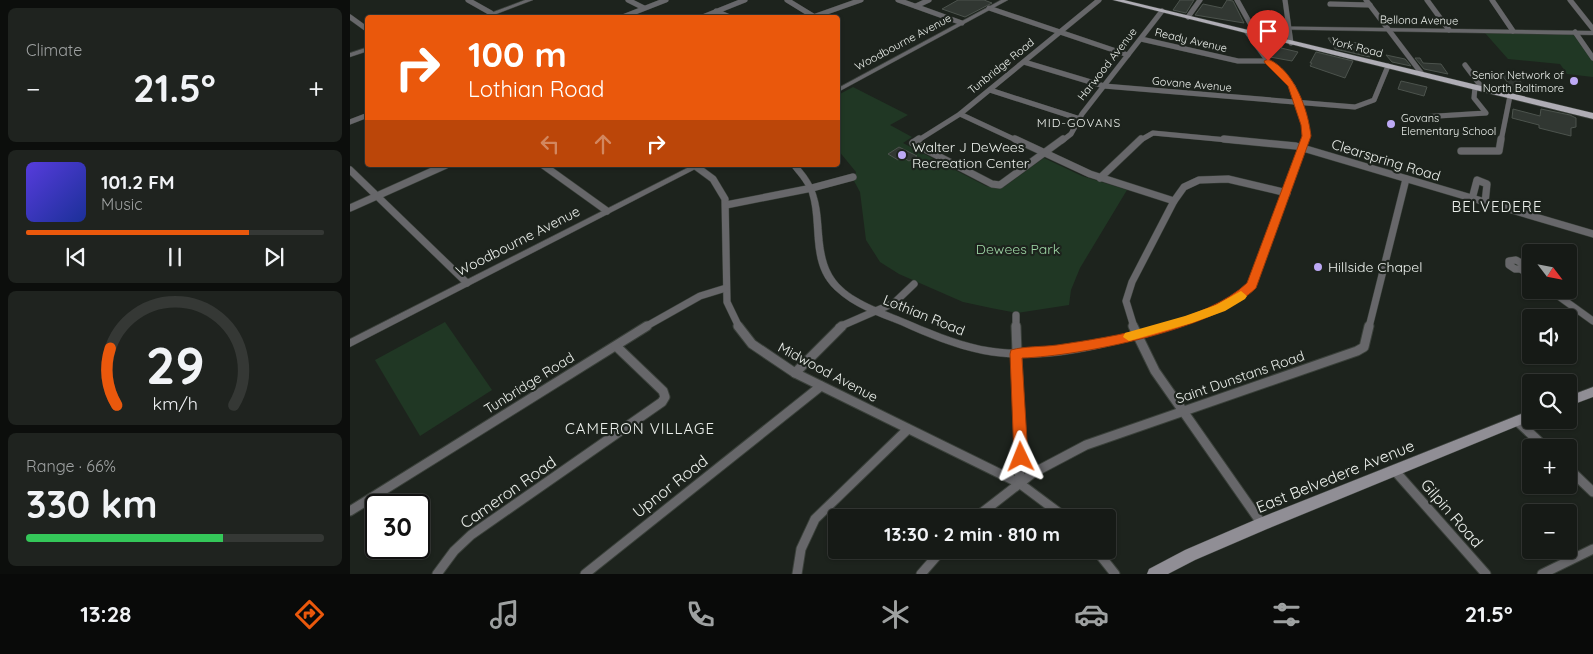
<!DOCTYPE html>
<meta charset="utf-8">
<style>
:root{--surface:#161a16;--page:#1f231f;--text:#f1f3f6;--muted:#9ea1a1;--line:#353835;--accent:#ea580c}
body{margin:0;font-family:Quicksand,sans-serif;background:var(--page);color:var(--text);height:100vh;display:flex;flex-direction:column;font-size:19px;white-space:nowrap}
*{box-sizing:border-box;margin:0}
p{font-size:16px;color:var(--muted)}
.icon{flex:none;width:28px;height:28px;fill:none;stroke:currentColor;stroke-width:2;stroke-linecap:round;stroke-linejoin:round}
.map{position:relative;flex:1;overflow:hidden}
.side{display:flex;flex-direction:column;gap:8px;padding:8px;background:#0c0e0c;width:350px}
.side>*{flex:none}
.banner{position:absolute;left:15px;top:15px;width:475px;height:152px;border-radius:5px;box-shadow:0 1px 4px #0004,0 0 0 1px var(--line);background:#ea580c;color:#fff;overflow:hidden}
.needle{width:32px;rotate:122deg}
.tools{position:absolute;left:1172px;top:244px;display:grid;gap:10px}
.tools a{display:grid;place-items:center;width:55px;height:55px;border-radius:5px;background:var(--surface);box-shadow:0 1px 4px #0004,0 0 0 1px var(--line);font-size:25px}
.speed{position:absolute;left:15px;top:494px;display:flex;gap:10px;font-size:25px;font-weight:700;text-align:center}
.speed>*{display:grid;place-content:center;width:65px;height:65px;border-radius:50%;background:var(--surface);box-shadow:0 1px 4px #0004,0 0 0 1px var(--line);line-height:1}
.speed .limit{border:2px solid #111;border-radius:8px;background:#fff;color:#111}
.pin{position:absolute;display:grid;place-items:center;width:42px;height:42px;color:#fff;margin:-51px -21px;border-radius:50% 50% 50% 0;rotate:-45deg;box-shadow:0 0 5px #0007}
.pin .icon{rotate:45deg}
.me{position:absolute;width:55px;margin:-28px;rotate:358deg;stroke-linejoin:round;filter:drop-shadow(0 0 4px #0008)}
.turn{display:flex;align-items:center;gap:18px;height:105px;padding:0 20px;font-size:22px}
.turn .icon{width:65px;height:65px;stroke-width:2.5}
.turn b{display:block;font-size:35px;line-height:42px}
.lanes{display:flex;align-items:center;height:48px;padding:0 20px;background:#0003;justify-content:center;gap:25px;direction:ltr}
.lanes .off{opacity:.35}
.big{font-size:38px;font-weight:700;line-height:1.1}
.side .tile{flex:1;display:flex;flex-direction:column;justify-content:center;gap:8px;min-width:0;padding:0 18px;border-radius:8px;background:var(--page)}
.side .dial{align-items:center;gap:0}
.dial svg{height:130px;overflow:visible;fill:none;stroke:var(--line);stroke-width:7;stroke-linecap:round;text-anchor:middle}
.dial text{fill:var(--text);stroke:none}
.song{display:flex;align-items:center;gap:15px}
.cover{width:60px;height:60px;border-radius:8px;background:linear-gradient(135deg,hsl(250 70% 55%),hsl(230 70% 35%))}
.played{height:5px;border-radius:2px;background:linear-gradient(90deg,var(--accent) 75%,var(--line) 75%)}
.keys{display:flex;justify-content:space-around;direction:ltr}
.heat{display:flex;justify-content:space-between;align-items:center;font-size:28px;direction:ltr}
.charge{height:8px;border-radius:4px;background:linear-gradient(90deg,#34c759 66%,var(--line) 0)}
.trip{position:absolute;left:478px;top:509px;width:288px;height:50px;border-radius:5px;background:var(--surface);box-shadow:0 1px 4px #0004,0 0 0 1px var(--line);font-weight:700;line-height:50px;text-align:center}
.dock{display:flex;height:80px;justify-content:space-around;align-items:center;background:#090a09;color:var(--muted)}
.dock .icon{width:35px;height:35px}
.dock .active{color:var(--accent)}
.dock b{font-size:22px;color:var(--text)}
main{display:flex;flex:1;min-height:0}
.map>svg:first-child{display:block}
</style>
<main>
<section class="side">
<div class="tile"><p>Climate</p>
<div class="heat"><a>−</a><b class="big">21.5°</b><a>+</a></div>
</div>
<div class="tile">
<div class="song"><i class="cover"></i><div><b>101.2 FM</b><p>Music</p></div></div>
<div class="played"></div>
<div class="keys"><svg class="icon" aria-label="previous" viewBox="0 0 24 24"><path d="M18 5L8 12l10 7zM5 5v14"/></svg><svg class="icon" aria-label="pause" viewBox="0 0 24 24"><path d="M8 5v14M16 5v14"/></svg><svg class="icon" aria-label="next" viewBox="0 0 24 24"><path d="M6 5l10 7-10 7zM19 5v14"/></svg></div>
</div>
<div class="tile dial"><svg viewBox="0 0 100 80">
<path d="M14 69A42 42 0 1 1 86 69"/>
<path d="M14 69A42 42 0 0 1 10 34" stroke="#ea580c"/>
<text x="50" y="56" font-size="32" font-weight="700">29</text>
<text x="50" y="72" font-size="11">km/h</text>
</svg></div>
<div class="tile"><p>Range · 66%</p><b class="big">330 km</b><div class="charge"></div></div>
</section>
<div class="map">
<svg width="1243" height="574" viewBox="0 0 1243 574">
<rect width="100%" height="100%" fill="#1d231d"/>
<g fill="#203724">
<path d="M1135 33 1224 35 1243 61V77L1217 74 1210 64 1158 59Z"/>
<path d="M503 87 558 115 540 125 562 137 553 143 636 186 645 188 654 187 694 158 732 176 777 190 730 268 721 290 719 305 667 313 641 308 613 302 549 274 530 262 516 240 510 192 504 181 506 172 488 150V95Z"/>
<path d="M95 322 142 390 70 436 25 360Z"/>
</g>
<g fill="#313732" stroke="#4c534d">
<path d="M608 0H634L642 3 615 17 592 9Z"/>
<path d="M830 0H844L836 13 823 10Z"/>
<path d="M877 0 883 1 894 23 845 15 853 4 872 8Z"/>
<path d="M978 38H987L990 42 1012 43 1020 57 985 49Z"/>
<path d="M921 42 933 45 931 48 948 52 942 61 920 57 915 50Z"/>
<path d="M966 52 1003 61 995 78 960 66 962 63H960Z"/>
<path d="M1036 55 1055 59 1061 66 1042 62Z"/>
<path d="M1065 58H1070L1073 63 1091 64 1098 74 1074 69Z"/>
<path d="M1149 72H1162L1178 91H1165Z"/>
<path d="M1051 81 1077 87 1074 96 1048 89Z"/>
<path d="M1163 109 1190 116 1191 109 1220 115 1226 118V127L1221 128V136L1189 128V125L1162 118Z"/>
<path d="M549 147 567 156 559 161 552 157 548 160 538 154Z"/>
</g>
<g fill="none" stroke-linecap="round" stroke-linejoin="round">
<defs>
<g id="minor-far2">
<path d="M118 0 141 13"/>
<path d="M278 0 294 8"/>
<path d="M437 0 463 16"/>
<path d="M548 0 612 23"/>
<path d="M887 0 902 27"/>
<path d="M935 0 941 43"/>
<path d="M1016 0 1072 74"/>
<path d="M1077 0 1099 30"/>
<path d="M1142 0 1163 31"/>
<path d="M1220 0 1243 29"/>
<path d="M980 4 1020 5"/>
<path d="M566 6 579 0"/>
<path d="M639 8 778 55"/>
<path d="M366 11 382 18"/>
<path d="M0 17 18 30"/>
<path d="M838 17 850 0"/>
<path d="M270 18 316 0"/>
<path d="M350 18 395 0"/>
<path d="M460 18 511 0"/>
<path d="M1225 32 1243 58"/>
<path d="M791 39 888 61H918"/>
<path d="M674 62 754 86 1005 107 1024 100 1038 66"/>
<path d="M1115 65 1133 89"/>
<path d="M640 90 730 119"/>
<path d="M610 114 668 141"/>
<path d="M1072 117 1136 113 1124 98 1125 87"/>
<path d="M0 122 18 115"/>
<path d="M567 141 610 114 749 0"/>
<path d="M712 141 721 134 732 114 812 11"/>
<path d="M789 141 803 133 888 141"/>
<path d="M1151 141 1160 96"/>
</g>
<g id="minor-far1">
<path d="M665 139 740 174 824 201"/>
<path d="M874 139 946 146 1243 234"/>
<path d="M563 143 642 184 650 185 713 139"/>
<path d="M563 143 569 139"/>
<path d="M1111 151H1149L1151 139"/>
<path d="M193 165 257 211"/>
<path d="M344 165 363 179 375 199 377 302 389 327"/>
<path d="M0 170 117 283"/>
<path d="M750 178 791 139"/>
<path d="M1122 199 1127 180 1137 184 1135 203"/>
<path d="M376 205 462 188 503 177"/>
<path d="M0 208 96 165"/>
<path d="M1166 260 1173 264 1174 269H1165L1159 265V261Z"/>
<path d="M1172 270 1181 276"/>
<path d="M1200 290 1243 321"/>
<path d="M666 315V327"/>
<path d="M295 327 350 296 376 288"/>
<path d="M489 327 544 303 564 284"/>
<path d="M784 327 776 301 782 282 824 201 834 187 849 180 878 179 937 193"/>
<path d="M1019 327 1056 179"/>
</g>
<g id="minor">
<path d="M388 326 402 344 445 373 669 483 716 518"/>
<path d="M666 326 671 457 669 483"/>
<path d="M783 326 805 371 912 524"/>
<path d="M445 373 492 326"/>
<path d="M1167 421 1196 448"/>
<path d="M1219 469 1243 492"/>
<path d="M1045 471 1136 574"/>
<path d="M0 511 297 326"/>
<path d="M625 518 683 473 736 445 1007 351 1014 347 1019 326"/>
<path d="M746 550 765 574"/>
<path d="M87 574 104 551 121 535 312 402 315 397 313 391 266 346"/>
<path d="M235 574 471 386"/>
<path d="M447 574 451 549 465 519 558 429"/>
<path d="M571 574 592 550"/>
<path d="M1192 574 1243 549"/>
</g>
<g id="tertiary">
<path d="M175 0H183L136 18H127Z"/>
<path d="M651 0H658L488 92V88Z"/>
<path d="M900 26 1243 31V35L903 29 900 32 923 65 945 85 958 125 960 136 908 280C889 311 854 318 822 328 762 347 695 366 633 354 604 348 577 337 551 325 528 316 503 307 485 290 457 264 469 225 459 193 455 182 447 174 440 165H448C456 174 462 182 466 194 476 223 466 259 489 284 505 301 531 309 552 318 578 329 604 340 631 346 692 358 759 340 818 322 848 313 881 306 900 279L954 136 952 125 939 86 919 67 894 32Z"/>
<path d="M18 47V51L0 57V53Z"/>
<path d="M343 165H353L0 347V339Z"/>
</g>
<g id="secondary">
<path d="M1243 387V397L1219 406V396Z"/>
<path d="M1181 410 1182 420 917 529 845 560 818 574H797L799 569 835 550 907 519Z"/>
</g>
<path id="primary" d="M763 0H774L1243 113V119Z"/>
</defs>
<use href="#minor-far2" stroke="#3a403a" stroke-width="5.5"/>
<use href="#minor-far1" stroke="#3a403a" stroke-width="8"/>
<use href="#minor" stroke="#3a403a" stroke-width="11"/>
<use href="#tertiary" stroke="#3a403a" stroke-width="1"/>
<use href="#secondary" stroke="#3a403a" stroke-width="1"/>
<use href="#primary" stroke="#3a403a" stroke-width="1"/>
<use href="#minor-far2" stroke="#67676a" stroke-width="5"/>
<use href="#minor-far1" stroke="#67676a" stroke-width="7"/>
<use href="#minor" stroke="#67676a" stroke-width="9"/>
<use href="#tertiary" fill="#67676a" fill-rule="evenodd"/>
<use href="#secondary" fill="#908e95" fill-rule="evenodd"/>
<use href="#primary" fill="#afadb5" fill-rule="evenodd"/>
</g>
<path fill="#ea580c" stroke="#983908" d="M918 59C944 70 958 109 961 136L906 288C865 329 731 356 672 358L678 457 676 461 671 463 666 461 664 457 660 354 661 350C675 346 692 347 707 345 762 337 856 322 897 283L952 136 951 125 938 86 915 63 914 61Z"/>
<path fill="#f59e0b" d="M891 291 897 296 895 299 875 311 842 323 779 341 773 337 775 333 835 316 866 305Z"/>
<g fill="#bda9f5" stroke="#1d231d" stroke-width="2">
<circle cx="1224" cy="81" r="5"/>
<circle cx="1041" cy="124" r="5"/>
<circle cx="552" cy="155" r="5"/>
<circle cx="968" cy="267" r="5"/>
</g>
<g text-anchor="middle" stroke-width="4.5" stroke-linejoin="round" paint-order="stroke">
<g font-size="11" fill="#ecf0ec" stroke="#1d231d">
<text transform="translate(1069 20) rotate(1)" y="4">Bellona Avenue</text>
<text transform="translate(841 40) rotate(13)" y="4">Ready Avenue</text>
<text transform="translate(553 42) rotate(-28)" y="4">Woodbourne Avenue</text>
<text transform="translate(1007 47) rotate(14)" y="4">York Road</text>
<text transform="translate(757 64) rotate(-52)" y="4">Harwood Avenue</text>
<text transform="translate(651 66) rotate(-39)" y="4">Tunbridge Road</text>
<text transform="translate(842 84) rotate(5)" y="4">Govane Avenue</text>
</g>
<g font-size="11" fill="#ecf0ec" stroke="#1d231d" text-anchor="end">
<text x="1214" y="79">Senior Network of<tspan x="1214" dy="13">North Baltimore</tspan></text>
<text x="1051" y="122" text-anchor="start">Govans<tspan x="1051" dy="13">Elementary School</tspan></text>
</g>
<g font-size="12" letter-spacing="1" fill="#ecf0ec" stroke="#1d231d">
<text x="729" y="127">MID-GOVANS</text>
</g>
<g font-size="14" fill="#ecf0ec" stroke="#1d231d" text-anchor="start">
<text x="562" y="152">Walter J DeWees<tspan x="562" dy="16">Recreation Center</tspan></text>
<text x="978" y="272">Hillside Chapel</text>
</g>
<g font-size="14" fill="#ecf0ec" stroke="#1d231d">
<text transform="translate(1036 160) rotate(17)" y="5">Clearspring Road</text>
<text transform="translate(168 241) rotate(-27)" y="5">Woodbourne Avenue</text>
<text transform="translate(574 315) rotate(22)" y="5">Lothian Road</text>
<text transform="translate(478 372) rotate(28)" y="5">Midwood Avenue</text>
<text transform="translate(890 377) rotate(-19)" y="5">Saint Dunstans Road</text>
<text transform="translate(179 383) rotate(-32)" y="5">Tunbridge Road</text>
</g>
<g font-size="14" fill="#9fd8a7" stroke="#1d231d">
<text x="668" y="254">Dewees Park</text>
</g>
<g font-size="15" letter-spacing="1" fill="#ecf0ec" stroke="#1d231d">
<text x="1147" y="212">BELVEDERE</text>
<text x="290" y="434">CAMERON VILLAGE</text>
</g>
<g font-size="16" fill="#ecf0ec" stroke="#1d231d">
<text transform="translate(985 476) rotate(-22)" y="6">East Belvedere Avenue</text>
<text transform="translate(320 486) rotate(-38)" y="6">Upnor Road</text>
<text transform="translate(158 492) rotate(-35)" y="6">Cameron Road</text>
<text transform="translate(1102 513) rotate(49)" y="6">Gilpin Road</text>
</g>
</g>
</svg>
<div class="tools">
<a><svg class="needle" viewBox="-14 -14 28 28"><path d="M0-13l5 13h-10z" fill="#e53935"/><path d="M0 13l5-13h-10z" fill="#9ea1a1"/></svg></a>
<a><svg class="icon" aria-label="sound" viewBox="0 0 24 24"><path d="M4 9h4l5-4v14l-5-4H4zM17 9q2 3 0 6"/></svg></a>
<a><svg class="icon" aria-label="search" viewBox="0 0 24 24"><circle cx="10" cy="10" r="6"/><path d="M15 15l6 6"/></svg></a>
<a>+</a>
<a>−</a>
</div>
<div class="speed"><div class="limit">30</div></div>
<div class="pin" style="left:918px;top:61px;background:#d93025"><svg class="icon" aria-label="arrive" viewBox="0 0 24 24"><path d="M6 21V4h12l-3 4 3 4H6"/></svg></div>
<svg class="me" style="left:671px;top:457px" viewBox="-20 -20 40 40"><path d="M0-17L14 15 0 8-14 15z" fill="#ea580c" stroke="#fff" stroke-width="4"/></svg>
<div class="trip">13:30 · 2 min · 810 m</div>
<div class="banner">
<div class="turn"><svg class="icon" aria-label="right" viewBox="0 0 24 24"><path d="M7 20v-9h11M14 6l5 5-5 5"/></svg><div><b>100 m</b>Lothian Road</div></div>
<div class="lanes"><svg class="icon off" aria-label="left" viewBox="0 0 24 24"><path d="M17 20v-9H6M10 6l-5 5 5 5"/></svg><svg class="icon off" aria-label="ahead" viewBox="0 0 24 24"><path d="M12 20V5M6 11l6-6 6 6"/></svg><svg class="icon" aria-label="right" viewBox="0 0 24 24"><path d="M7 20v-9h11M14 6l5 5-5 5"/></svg></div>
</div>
</div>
</main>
<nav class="dock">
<b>13:28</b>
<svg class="icon active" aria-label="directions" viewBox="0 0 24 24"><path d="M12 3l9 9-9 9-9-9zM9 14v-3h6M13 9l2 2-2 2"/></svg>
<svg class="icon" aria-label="music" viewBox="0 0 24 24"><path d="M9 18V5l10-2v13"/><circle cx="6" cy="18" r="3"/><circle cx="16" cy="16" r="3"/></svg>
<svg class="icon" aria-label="phone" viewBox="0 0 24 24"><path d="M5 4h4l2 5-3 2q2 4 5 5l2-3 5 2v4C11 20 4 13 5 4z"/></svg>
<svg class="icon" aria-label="climate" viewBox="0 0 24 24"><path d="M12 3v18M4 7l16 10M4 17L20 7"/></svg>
<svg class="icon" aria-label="car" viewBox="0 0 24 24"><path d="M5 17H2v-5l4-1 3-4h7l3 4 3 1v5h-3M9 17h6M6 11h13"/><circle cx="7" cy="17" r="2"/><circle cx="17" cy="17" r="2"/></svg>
<svg class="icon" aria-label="filters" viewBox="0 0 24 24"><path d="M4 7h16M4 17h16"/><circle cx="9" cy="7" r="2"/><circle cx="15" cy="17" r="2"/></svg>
<b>21.5°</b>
</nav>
